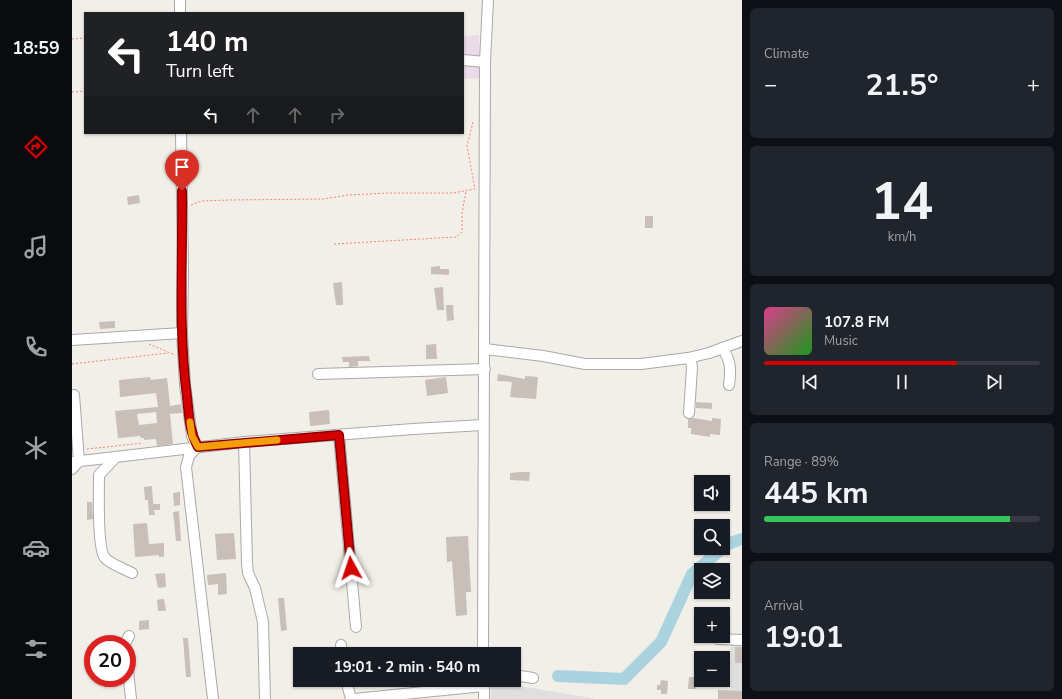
<!DOCTYPE html>
<meta charset="utf-8">
<style>
:root{--surface:#171b24;--page:#20242c;--text:#f1f3f6;--muted:#9ea1a6;--line:#363941;--accent:#d40000}
body{margin:0;font-family:"Nunito Sans",sans-serif;background:var(--page);color:var(--text);height:100vh;display:flex;flex-direction:column;font-size:15px;white-space:nowrap}
*{box-sizing:border-box;margin:0}
p{font-size:13px;color:var(--muted)}
.icon{flex:none;width:22px;height:22px;fill:none;stroke:currentColor;stroke-width:2;stroke-linecap:round;stroke-linejoin:round}
.map{position:relative;flex:1;overflow:hidden}
.panel{display:flex;flex-direction:column;gap:8px;padding:8px;background:#0d0f14;width:320px}
.panel>*{flex:none}
.guide{position:absolute;left:12px;top:12px;width:380px;height:122px;border-radius:0px;box-shadow:0 1px 3px #0004;background:#202124;color:#fff;overflow:hidden}
.fabs{position:absolute;left:622px;top:475px;display:grid;gap:8px}
.fabs a{display:grid;place-items:center;width:36px;height:36px;border-radius:0px;background:var(--surface);box-shadow:0 1px 3px #0004;font-size:20px}
.speed{position:absolute;left:12px;top:635px;display:flex;gap:8px;font-size:20px;font-weight:700;text-align:center}
.speed>*{display:grid;place-content:center;width:52px;height:52px;border-radius:50%;background:var(--surface);box-shadow:0 1px 3px #0004;line-height:1}
.speed .limit{border:6px solid #d22;background:#fff;color:#111}
.pin{position:absolute;display:grid;place-items:center;width:34px;height:34px;color:#fff;margin:-41px -17px;border-radius:50% 50% 50% 0;rotate:-45deg;box-shadow:0 0 4px #0007}
.pin .icon{rotate:45deg}
.me{position:absolute;width:44px;margin:-22px;rotate:355deg;stroke-linejoin:round;filter:drop-shadow(0 0 3px #0008)}
.turn{display:flex;align-items:center;gap:14px;height:84px;padding:0 16px;font-size:18px}
.turn .icon{width:52px;height:52px;stroke-width:2.5}
.turn b{display:block;font-size:28px;line-height:34px}
.lanes{display:flex;align-items:center;height:38px;padding:0 16px;background:#0003;justify-content:center;gap:20px;direction:ltr}
.lanes .off{opacity:.35}
.big{font-size:30px;font-weight:700;line-height:1.1}
.panel .widget{flex:1;display:flex;flex-direction:column;justify-content:center;gap:6px;min-width:0;padding:0 14px;border-radius:6px;background:var(--page)}
.panel .dial{align-items:center;gap:0}
.dial b{font-size:52px;line-height:1}
.song{display:flex;align-items:center;gap:12px}
.cover{width:48px;height:48px;border-radius:6px;background:linear-gradient(135deg,hsl(330 70% 55%),hsl(120 70% 35%))}
.played{height:4px;border-radius:2px;background:linear-gradient(90deg,var(--accent) 70%,var(--line) 70%)}
.keys{display:flex;justify-content:space-around;direction:ltr}
.heat{display:flex;justify-content:space-between;align-items:center;font-size:22px;direction:ltr}
.charge{height:6px;border-radius:3px;background:linear-gradient(90deg,#34c759 89%,var(--line) 0)}
.trip{position:absolute;left:221px;top:647px;width:228px;height:40px;border-radius:0px;background:var(--surface);box-shadow:0 1px 3px #0004;font-weight:700;line-height:40px;text-align:center}
main{display:flex;flex:1;min-height:0}
.tab-bar{display:flex;flex-direction:column;width:72px;justify-content:space-around;align-items:center;background:#090b0e;color:var(--muted)}
.tab-bar .icon{width:28px;height:28px}
.tab-bar .current{color:var(--accent)}
.tab-bar b{font-size:18px;color:var(--text)}
.map>svg:first-child{display:block}
</style>
<main>
<nav class="tab-bar">
<b>18:59</b>
<svg class="icon current" aria-label="directions" viewBox="0 0 24 24"><path d="M12 3l9 9-9 9-9-9zM9 14v-3h6M13 9l2 2-2 2"/></svg>
<svg class="icon" aria-label="music" viewBox="0 0 24 24"><path d="M9 18V5l10-2v13"/><circle cx="6" cy="18" r="3"/><circle cx="16" cy="16" r="3"/></svg>
<svg class="icon" aria-label="phone" viewBox="0 0 24 24"><path d="M5 4h4l2 5-3 2q2 4 5 5l2-3 5 2v4C11 20 4 13 5 4z"/></svg>
<svg class="icon" aria-label="climate" viewBox="0 0 24 24"><path d="M12 3v18M4 7l16 10M4 17L20 7"/></svg>
<svg class="icon" aria-label="car" viewBox="0 0 24 24"><path d="M5 17H2v-5l4-1 3-4h7l3 4 3 1v5h-3M9 17h6M6 11h13"/><circle cx="7" cy="17" r="2"/><circle cx="17" cy="17" r="2"/></svg>
<svg class="icon" aria-label="filters" viewBox="0 0 24 24"><path d="M4 7h16M4 17h16"/><circle cx="9" cy="7" r="2"/><circle cx="15" cy="17" r="2"/></svg>
</nav>
<div class="map">
<svg width="670" height="699" viewBox="0 0 670 699">
<rect width="100%" height="100%" fill="#f2efe9"/>
<g fill="#e0dfdf">
<rect x="659" y="643" width="11" height="56"/>
<path d="M419 681 513 697 522 699H419Z"/>
</g>
<path fill="#ebdbe8" d="M407 35 409 78 391 79V36Z"/>
<g fill="none" stroke-linecap="round" stroke-linejoin="round">
<g stroke="#aad3df" stroke-width="12">
<path d="M651 548 656 544 670 539"/>
<path d="M486 676 552 679 589 642 620 574 651 548"/>
</g>
</g>
<g fill="#c7bfb8" fill-rule="evenodd">
<path d="M67 195 68 203 56 205 55 197Z"/>
<rect x="573" y="216" width="8" height="12"/>
<path d="M368 266V269H377V275L359 274V267Z"/>
<path d="M270 282 271 305H264L261 283Z"/>
<path d="M371 287 372 310H365L362 288Z"/>
<path d="M374 305H381L382 320 375 321Z"/>
<path d="M43 321V328L28 329 27 322Z"/>
<path d="M364 344 365 359H354V345Z"/>
<path d="M297 356 298 361H286V366L277 367V362H271L270 357Z"/>
<path d="M426 374 453 379V376L466 377 464 399 438 397 440 382 425 381Z"/>
<path d="M78 377 79 380 95 378 98 406 109 404 110 413 98 414 101 444 85 446 84 439 72 440V438H69L68 436 46 438 43 411 86 407 84 393 48 397 47 380ZM84 412 85 423 67 425 65 414Z"/>
<path d="M374 377 376 393 355 396 353 380Z"/>
<path d="M624 402 640 403V409L624 408Z"/>
<path d="M257 410 258 424 238 426 237 412Z"/>
<path d="M621 418 640 421V418L649 419 648 435 638 434V437L619 434V428H616V419Z"/>
<path d="M448 472H458L457 481 438 480V473Z"/>
<path d="M80 486 81 503 82 504H88V510H82L83 515H77L76 500H73L72 487Z"/>
<path d="M108 492V505L102 506 101 493Z"/>
<path d="M15 502H20L21 519 15 520Z"/>
<path d="M107 511 109 541H104L101 512Z"/>
<path d="M75 523 77 544 92 543V557H87V555L63 557 61 524Z"/>
<path d="M162 533 164 559 145 560 143 534Z"/>
<path d="M396 536 399 592H394L395 615 384 616 380 561 375 562 374 537Z"/>
<path d="M93 573 94 587 86 588 83 574Z"/>
<path d="M154 573 155 594 146 595V584L136 585 135 575Z"/>
<path d="M206 598H212L215 630 209 631Z"/>
<path d="M89 599H92L94 611H86L85 600Z"/>
<path d="M77 620V629L67 630V621Z"/>
<path d="M111 638H116L119 677H114Z"/>
<rect x="663" y="647" width="7" height="16"/>
<path d="M617 677H625L624 689H616Z"/>
<path d="M589 680 596 681 595 694H589V690H585V685H588Z"/>
<path d="M646 690 670 691V699H646Z"/>
</g>
<g fill="none" stroke-linecap="round" stroke-linejoin="round">
<defs>
<g id="minor">
<path d="M108 13V0"/>
<path d="M391 60 413 62"/>
<path d="M109 133 111 271 110 333 113 385 120 436 125 447"/>
<path d="M0 340 110 333"/>
<path d="M650 348C659 360 659 370 657 385"/>
<path d="M413 349 471 356 513 364H569L616 358 619 361 620 368 617 413"/>
<path d="M616 358 637 353 670 341"/>
<path d="M246 374 413 369"/>
<path d="M267 435 284 627"/>
<path d="M172 442 175 563 176 573 183 588 191 622 193 699"/>
<path d="M125 447 117 456 114 467 141 699"/>
<path d="M44 457 27 475C27 488 25 549 33 558 40 565 51 568 60 573"/>
<path d="M0 462 172 442 341 429 411 425"/>
<path d="M0 469 7 461 2 395"/>
<path d="M646 639 670 640"/>
<path d="M53 644 57 636"/>
<path d="M269 645 270 654"/>
<path d="M411 654 413 62 416 0"/>
<path d="M55 660 59 699"/>
<path d="M442 675 461 678"/>
<path d="M274 680 279 699"/>
<path d="M412 681V699"/>
<path d="M282 699 412 686"/>
</g>
</defs>
<use href="#minor" stroke="#a9a9a9" stroke-width="12"/>
<g stroke="#fa8072" stroke-width="1" stroke-dasharray="2 2" stroke-linecap="butt">
<path d="M0 39 13 38"/>
<path d="M0 92 13 91"/>
<path d="M119 205 130 201 158 200 251 199 277 195 317 193H381L403 189 395 146 401 122"/>
<path d="M262 244 384 237 390 232V213L394 191"/>
<path d="M77 344 103 355"/>
<path d="M0 364 96 353"/>
<path d="M15 449 71 443"/>
</g>
<use href="#minor" stroke="#fff" stroke-width="10"/>
</g>
<g fill="none" stroke-linecap="round" stroke-linejoin="round">
<defs>
<path id="route" d="M110 191C111 259 106 329 115 397 117 414 117 431 126 447L267 435 279 568"/>
</defs>
<use href="#route" stroke="#8a0000" stroke-width="10"/>
<use href="#route" stroke="#d40000" stroke-width="7"/>
<path stroke="#f59e0b" stroke-width="7" d="M118 422 120 436 126 447 205 440"/>
</g>
</svg>
<div class="fabs">
<a><svg class="icon" aria-label="sound" viewBox="0 0 24 24"><path d="M4 9h4l5-4v14l-5-4H4zM17 9q2 3 0 6"/></svg></a>
<a><svg class="icon" aria-label="search" viewBox="0 0 24 24"><circle cx="10" cy="10" r="6"/><path d="M15 15l6 6"/></svg></a>
<a><svg class="icon" aria-label="layers" viewBox="0 0 24 24"><path d="M12 4l9 5-9 5-9-5zM3 14l9 5 9-5"/></svg></a>
<a>+</a>
<a>−</a>
</div>
<div class="speed"><div class="limit">20</div></div>
<div class="pin" style="left:110px;top:191px;background:#d93025"><svg class="icon" aria-label="arrive" viewBox="0 0 24 24"><path d="M6 21V4h12l-3 4 3 4H6"/></svg></div>
<svg class="me" style="left:279px;top:568px" viewBox="-20 -20 40 40"><path d="M0-17L14 15 0 8-14 15z" fill="#d40000" stroke="#fff" stroke-width="4"/></svg>
<div class="trip">19:01 · 2 min · 540 m</div>
<div class="guide">
<div class="turn"><svg class="icon" aria-label="left" viewBox="0 0 24 24"><path d="M17 20v-9H6M10 6l-5 5 5 5"/></svg><div><b>140 m</b>Turn left</div></div>
<div class="lanes"><svg class="icon" aria-label="left" viewBox="0 0 24 24"><path d="M17 20v-9H6M10 6l-5 5 5 5"/></svg><svg class="icon off" aria-label="ahead" viewBox="0 0 24 24"><path d="M12 20V5M6 11l6-6 6 6"/></svg><svg class="icon off" aria-label="ahead" viewBox="0 0 24 24"><path d="M12 20V5M6 11l6-6 6 6"/></svg><svg class="icon off" aria-label="right" viewBox="0 0 24 24"><path d="M7 20v-9h11M14 6l5 5-5 5"/></svg></div>
</div>
</div>
<section class="panel">
<div class="widget"><p>Climate</p>
<div class="heat"><a>−</a><b class="big">21.5°</b><a>+</a></div>
</div>
<div class="widget dial"><b>14</b><p>km/h</p></div>
<div class="widget">
<div class="song"><i class="cover"></i><div><b>107.8 FM</b><p>Music</p></div></div>
<div class="played"></div>
<div class="keys"><svg class="icon" aria-label="previous" viewBox="0 0 24 24"><path d="M18 5L8 12l10 7zM5 5v14"/></svg><svg class="icon" aria-label="pause" viewBox="0 0 24 24"><path d="M8 5v14M16 5v14"/></svg><svg class="icon" aria-label="next" viewBox="0 0 24 24"><path d="M6 5l10 7-10 7zM19 5v14"/></svg></div>
</div>
<div class="widget"><p>Range · 89%</p><b class="big">445 km</b><div class="charge"></div></div>
<div class="widget"><p>Arrival</p><b class="big">19:01</b></div>
</section>
</main>
